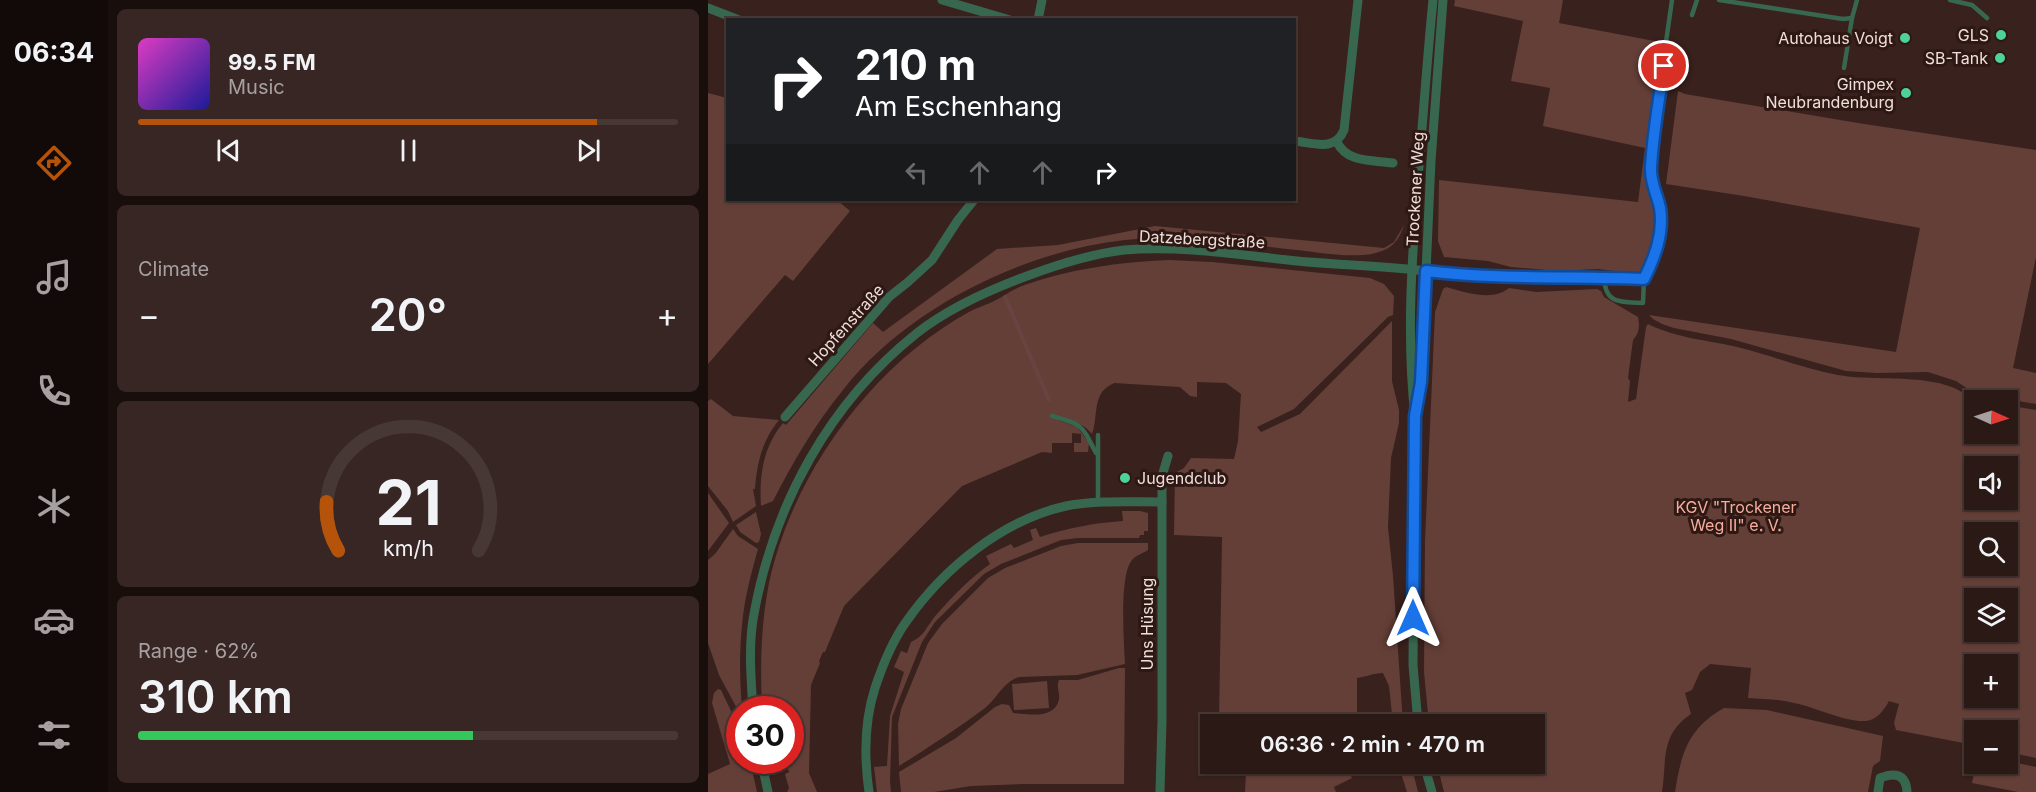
<!DOCTYPE html>
<meta charset="utf-8">
<style>
:root{--surface:#2b1916;--page:#372623;--text:#f1f3f6;--muted:#a6a0a1;--line:#473835;--accent:#b45309}
body{margin:0;font-family:Inter,sans-serif;background:var(--page);color:var(--text);height:100vh;display:flex;flex-direction:column;font-size:22px;white-space:nowrap}
*{box-sizing:border-box;margin:0}
p{font-size:20px;color:var(--muted)}
.icon{flex:none;width:33px;height:33px;fill:none;stroke:currentColor;stroke-width:2;stroke-linecap:round;stroke-linejoin:round}
.map{position:relative;flex:1;overflow:hidden}
.details{display:flex;flex-direction:column;gap:9px;padding:9px;background:#180e0c;width:600px}
.details>*{flex:none}
.banner{position:absolute;left:18px;top:18px;width:570px;height:183px;border-radius:0px;box-shadow:0 2px 4px #0004,0 0 0 2px var(--line);background:#202124;color:#fff;overflow:hidden}
.needle{width:39px;rotate:93deg}
.tools{position:absolute;left:1256px;top:390px;display:grid;gap:12px}
.tools a{display:grid;place-items:center;width:54px;height:54px;border-radius:0px;background:var(--surface);box-shadow:0 2px 4px #0004,0 0 0 2px var(--line);font-size:30px}
.speed{position:absolute;left:18px;top:696px;display:flex;gap:12px;font-size:30px;font-weight:700;text-align:center}
.speed>*{display:grid;place-content:center;width:78px;height:78px;border-radius:50%;background:var(--surface);box-shadow:0 2px 4px #0004,0 0 0 2px var(--line);line-height:1}
.speed .limit{border:9px solid #d22;background:#fff;color:#111}
.pin{position:absolute;display:grid;place-items:center;width:51px;height:51px;color:#fff;margin:-26px;border:3px solid #fff;border-radius:50%;box-shadow:0 2px 6px #0007}
.me{position:absolute;width:66px;margin:-33px;rotate:0deg;stroke-linejoin:round;filter:drop-shadow(0 0 4px #0008)}
.turn{display:flex;align-items:center;gap:21px;height:126px;padding:0 30px;font-size:27px}
.turn .icon{width:78px;height:78px;stroke-width:2.5}
.turn b{display:block;font-size:42px;line-height:51px}
.lanes{display:flex;align-items:center;height:57px;padding:0 30px;background:#0003;justify-content:center;gap:30px;direction:ltr}
.lanes .off{opacity:.35}
.big{font-size:45px;font-weight:600;line-height:1.1}
.details .card{flex:1;display:flex;flex-direction:column;justify-content:center;gap:9px;min-width:0;padding:0 21px;border-radius:9px;background:var(--page)}
.details .dial{align-items:center;gap:0}
.dial svg{height:156px;overflow:visible;fill:none;stroke:var(--line);stroke-width:7;stroke-linecap:round;text-anchor:middle}
.dial text{fill:var(--text);stroke:none}
.song{display:flex;align-items:center;gap:18px}
.cover{width:72px;height:72px;border-radius:9px;background:linear-gradient(135deg,hsl(310 70% 55%),hsl(240 70% 35%))}
.played{height:6px;border-radius:3px;background:linear-gradient(90deg,var(--accent) 85%,var(--line) 85%)}
.keys{display:flex;justify-content:space-around;direction:ltr}
.heat{display:flex;justify-content:space-between;align-items:center;font-size:33px;direction:ltr}
.charge{height:9px;border-radius:4px;background:linear-gradient(90deg,#34c759 62%,var(--line) 0)}
.trip{position:absolute;left:492px;top:714px;width:345px;height:60px;border-radius:0px;background:var(--surface);box-shadow:0 2px 4px #0004,0 0 0 2px var(--line);font-weight:600;line-height:60px;text-align:center}
main{display:flex;flex:1;min-height:0}
.tabs{display:flex;flex-direction:column;width:108px;justify-content:space-around;align-items:center;background:#110a09;color:var(--muted)}
.tabs .icon{width:42px;height:42px}
.tabs .selected{color:var(--accent)}
.tabs b{font-size:27px;color:var(--text)}
.map>svg:first-child{display:block}
</style>
<main>
<nav class="tabs">
<b>06:34</b>
<svg class="icon selected" aria-label="directions" viewBox="0 0 24 24"><path d="M12 3l9 9-9 9-9-9zM9 14v-3h6M13 9l2 2-2 2"/></svg>
<svg class="icon" aria-label="music" viewBox="0 0 24 24"><path d="M9 18V5l10-2v13"/><circle cx="6" cy="18" r="3"/><circle cx="16" cy="16" r="3"/></svg>
<svg class="icon" aria-label="phone" viewBox="0 0 24 24"><path d="M5 4h4l2 5-3 2q2 4 5 5l2-3 5 2v4C11 20 4 13 5 4z"/></svg>
<svg class="icon" aria-label="climate" viewBox="0 0 24 24"><path d="M12 3v18M4 7l16 10M4 17L20 7"/></svg>
<svg class="icon" aria-label="car" viewBox="0 0 24 24"><path d="M5 17H2v-5l4-1 3-4h7l3 4 3 1v5h-3M9 17h6M6 11h13"/><circle cx="7" cy="17" r="2"/><circle cx="17" cy="17" r="2"/></svg>
<svg class="icon" aria-label="filters" viewBox="0 0 24 24"><path d="M4 7h16M4 17h16"/><circle cx="9" cy="7" r="2"/><circle cx="15" cy="17" r="2"/></svg>
</nav>
<section class="details">
<div class="card">
<div class="song"><i class="cover"></i><div><b>99.5 FM</b><p>Music</p></div></div>
<div class="played"></div>
<div class="keys"><svg class="icon" aria-label="previous" viewBox="0 0 24 24"><path d="M18 5L8 12l10 7zM5 5v14"/></svg><svg class="icon" aria-label="pause" viewBox="0 0 24 24"><path d="M8 5v14M16 5v14"/></svg><svg class="icon" aria-label="next" viewBox="0 0 24 24"><path d="M6 5l10 7-10 7zM19 5v14"/></svg></div>
</div>
<div class="card"><p>Climate</p>
<div class="heat"><a>−</a><b class="big">20°</b><a>+</a></div>
</div>
<div class="card dial"><svg viewBox="0 0 100 80">
<path d="M14 69A42 42 0 1 1 86 69"/>
<path d="M14 69A42 42 0 0 1 8 44" stroke="#b45309"/>
<text x="50" y="56" font-size="32" font-weight="700">21</text>
<text x="50" y="72" font-size="11">km/h</text>
</svg></div>
<div class="card"><p>Range · 62%</p><b class="big">310 km</b><div class="charge"></div></div>
</section>
<div class="map">
<svg width="1328" height="792" viewBox="0 0 1328 792">
<rect width="100%" height="100%" fill="#39211d"/>
<g fill="#643f38" fill-rule="evenodd">
<path d="M747 0H855L851 23 957 43 940 166 943 188 949 207 950 227 946 254 939 268 931 273H923L890 269 850 271 803 267 780 261 736 257 730 241 731 180 930 202 937 148 835 126 842 88 803 81 815 21 746 6Z"/>
<path d="M970 91 977 94 1150 123 1328 150V257L1305 368 1328 373V404L1310 401 1274 398 1248 381 1220 372 1168 373 1138 371 1023 339 966 328 954 324 945 319 941 315 1188 352 1212 228 1036 196 958 184Z"/>
<path d="M0 93 19 98 20 200H129L142 211 85 281 77 275 0 364Z"/>
<path d="M696 225C692 237 687 246 674 251 650 261 605 251 579 249 526 243 471 235 417 240 315 251 198 309 135 390 107 424 85 462 65 501L53 506C51 476 55 447 75 423L78 425 165 323 175 332 289 249 350 245 447 226 676 248 686 242Z"/>
<path d="M461 260 504 262 662 278 676 284 686 296 685 315 680 317 586 409 549 427 553 432 592 414 684 321V381L691 410V423L683 458 680 527 685 576 695 724H685L681 686 675 673C665 673 658 677 649 678V724H533L511 722 514 537 466 535 467 473 476 468 483 458 526 459 530 441 533 394 518 383 489 382V397L482 396 472 387 406 383C402 385 397 388 394 392 386 403 389 421 384 434 373 421 359 419 343 415L342 417 369 427 381 443 380 452H366V443H373V434L364 433V443H344V453L334 452 254 486 136 606 117 652H115L111 661 112 663 103 685 101 773 109 792H79L81 788 77 774 81 772 79 766H76L75 761 82 760V710L59 709 58 705H54C52 664 53 624 61 583 84 475 164 365 261 312 268 308 275 306 282 303 293 298 303 290 314 286 361 269 411 262 461 260Z"/>
<path d="M738 287C756 292 785 302 801 288L828 292 889 289 893 291 896 297 930 317C932 326 931 334 925 340L920 378 922 381 920 402 928 399 938 327 940 324C970 339 1002 340 1033 348 1065 356 1097 369 1130 375 1164 382 1238 371 1262 399 1268 406 1266 426 1266 434H1299V405L1328 410V758L1299 752V730H1266V745L1188 730 1186 723 1191 704 1181 701C1176 710 1169 720 1158 721 1135 722 1108 707 1086 703 1071 699 1055 699 1040 698L1043 668 1002 664 992 672 984 690 977 693 983 714C952 735 959 759 954 792H736L729 764H826V724H721L716 672 717 541 727 312 735 289ZM1266 466H1299V500H1266ZM1266 532H1299V566H1266ZM1266 598H1299V632H1266ZM1266 664H1299V698H1266Z"/>
<path d="M3 399 25 416 71 420C54 441 49 463 47 489H45L48 506 25 522 20 511 0 486V401Z"/>
<path d="M0 493 21 523 0 551Z"/>
<path d="M414 511H432L440 513V531H436V535H432L431 538H370L353 540 293 564 276 574 227 622 214 642 184 717 182 781 183 792H169L166 767 179 766 182 716 196 672 186 667 193 651 199 653 203 642C217 636 219 625 229 614 245 596 262 578 282 564L278 556 303 544 306 548 325 540 322 530 328 528 332 537C360 528 385 523 415 521Z"/>
<path d="M48 512 53 534 51 542 48 543 32 532 28 525Z"/>
<path d="M25 529 30 536 50 549C43 574 36 600 34 626 31 654 32 682 34 709L32 710 31 712 11 675 0 643V560L7 554Z"/>
<path d="M370 543H440V550C435 553 427 556 424 560 411 575 416 643 417 664L369 675 311 677C294 683 290 698 277 708 249 729 221 747 191 766L190 724 193 709 220 643 234 624 280 578 297 568 353 546Z"/>
<path d="M411 668H417L416 784H315L263 786 226 792H193L191 772 248 738 287 707 294 704 301 705 305 713C320 714 347 720 351 699 352 692 348 687 351 680H370Z"/>
<path d="M339 681 341 708 306 710 304 684Z"/>
<path d="M10 689 13 690 23 711 31 721 32 760 42 761 49 792H0V774L22 764 4 703 6 693Z"/>
<path d="M1016 708 1059 710 1175 736 1172 761 1165 766 1160 792H967C973 754 980 728 1016 708Z"/>
<path d="M1299 761 1328 767V792H1310L1264 783 1268 764H1299Z"/>
<path d="M509 764H637L644 778 626 787 628 792H537L538 772 509 771Z"/>
<path d="M690 764H703L710 792H699Z"/>
</g>
<g fill="none" stroke-linecap="round" stroke-linejoin="round">
<path stroke="#694342" stroke-width="4" d="M297 297 341 400"/>
<g stroke="#386750" stroke-width="4.5">
<path d="M1011 0 1135 19 1144 18"/>
<path d="M1242 0 1264 5 1279 18"/>
<path d="M984 15 989 0"/>
<path d="M1136 68 1144 18 1149 0"/>
<path d="M718 271C791 280 864 275 936 279"/>
<path d="M896 277C897 305 913 302 935 303L936 279 948 255 952 228V207L945 186 943 168 947 119 964 0"/>
<path d="M344 416C375 425 373 424 388 453"/>
<path d="M390 503V435"/>
</g>
<g stroke="#386750" stroke-width="9">
<path d="M234 0 302 20"/>
<path d="M0 8 31 20"/>
<path d="M330 20 334 0"/>
<path d="M586 141C606 143 627 152 636 130L650 0"/>
<path d="M629 142C639 163 664 160 685 163"/>
<path d="M709 405 713 382 723 161 735 0"/>
<path d="M77 417 181 297 200 282 224 260 250 220 266 200"/>
<path d="M45 710C43 678 40 645 46 614 66 504 121 403 209 333 241 308 281 290 319 276 351 264 382 254 416 250 473 245 532 255 589 261 632 265 675 266 718 271"/>
<path d="M710 724 705 665 707 416C698 337 704 257 710 178 715 119 719 59 725 0"/>
<path d="M53 760 60 792"/>
<path d="M716 764 724 792"/>
<path d="M161 792C156 757 156 722 167 688 174 667 185 640 198 622 235 569 294 520 358 506 388 500 422 502 454 502"/>
<path d="M452 792 454 721V476L460 456"/>
<path d="M1170 792 1172 778C1187 772 1198 774 1199 792"/>
</g>
</g>
<g fill="none" stroke-linecap="round" stroke-linejoin="round">
<defs>
<path id="route" d="M705 618 707 416 713 382 718 271C791 280 864 276 936 279 947 257 956 233 952 208 949 194 942 182 943 167 945 133 951 100 956 66"/>
</defs>
<use href="#route" stroke="#114b97" stroke-width="15"/>
<use href="#route" stroke="#1a73e8" stroke-width="10"/>
</g>
<g fill="#4dd39a" stroke="#2e1813" stroke-width="2">
<circle cx="1293" cy="35" r="6"/>
<circle cx="1197" cy="38" r="6"/>
<circle cx="1292" cy="58" r="6"/>
<circle cx="1198" cy="93" r="6"/>
<circle cx="417" cy="478" r="6"/>
</g>
<g text-anchor="middle" stroke-width="6" stroke-linejoin="round" paint-order="stroke">
<g font-size="16" fill="#efdedb" stroke="#2e1813" text-anchor="end">
<text x="1281" y="41">GLS</text>
<text x="1185" y="44">Autohaus Voigt</text>
<text x="1280" y="64">SB-Tank</text>
<text x="1186" y="90">Gimpex<tspan x="1186" dy="18">Neubrandenburg</tspan></text>
<text x="429" y="484" text-anchor="start">Jugendclub</text>
</g>
<g font-size="16" fill="#efdedb" stroke="#2e1813">
<text transform="translate(707 189) rotate(-87)" y="6">Trockener Weg</text>
<text transform="translate(494 239) rotate(3)" y="6">Datzebergstraße</text>
<text transform="translate(138 325) rotate(-48)" y="6">Hopfenstraße</text>
<text transform="translate(439 624) rotate(-90)" y="6">Uns Hüsung</text>
</g>
<g font-size="16" fill="#f6ad9e" stroke="#2e1813">
<text x="1028" y="513">KGV "Trockener<tspan x="1028" dy="18">Weg II" e. V.</tspan></text>
</g>
</g>
</svg>
<div class="tools">
<a><svg class="needle" viewBox="-14 -14 28 28"><path d="M0-13l5 13h-10z" fill="#e53935"/><path d="M0 13l5-13h-10z" fill="#a6a0a1"/></svg></a>
<a><svg class="icon" aria-label="sound" viewBox="0 0 24 24"><path d="M4 9h4l5-4v14l-5-4H4zM17 9q2 3 0 6"/></svg></a>
<a><svg class="icon" aria-label="search" viewBox="0 0 24 24"><circle cx="10" cy="10" r="6"/><path d="M15 15l6 6"/></svg></a>
<a><svg class="icon" aria-label="layers" viewBox="0 0 24 24"><path d="M12 4l9 5-9 5-9-5zM3 14l9 5 9-5"/></svg></a>
<a>+</a>
<a>−</a>
</div>
<div class="speed"><div class="limit">30</div></div>
<div class="pin" style="left:956px;top:66px;background:#d93025"><svg class="icon" aria-label="arrive" viewBox="0 0 24 24"><path d="M6 21V4h12l-3 4 3 4H6"/></svg></div>
<svg class="me" style="left:705px;top:618px" viewBox="-20 -20 40 40"><path d="M0-17L14 15 0 8-14 15z" fill="#1a73e8" stroke="#fff" stroke-width="4"/></svg>
<div class="trip">06:36 · 2 min · 470 m</div>
<div class="banner">
<div class="turn"><svg class="icon" aria-label="right" viewBox="0 0 24 24"><path d="M7 20v-9h11M14 6l5 5-5 5"/></svg><div><b>210 m</b>Am Eschenhang</div></div>
<div class="lanes"><svg class="icon off" aria-label="left" viewBox="0 0 24 24"><path d="M17 20v-9H6M10 6l-5 5 5 5"/></svg><svg class="icon off" aria-label="ahead" viewBox="0 0 24 24"><path d="M12 20V5M6 11l6-6 6 6"/></svg><svg class="icon off" aria-label="ahead" viewBox="0 0 24 24"><path d="M12 20V5M6 11l6-6 6 6"/></svg><svg class="icon" aria-label="right" viewBox="0 0 24 24"><path d="M7 20v-9h11M14 6l5 5-5 5"/></svg></div>
</div>
</div>
</main>
